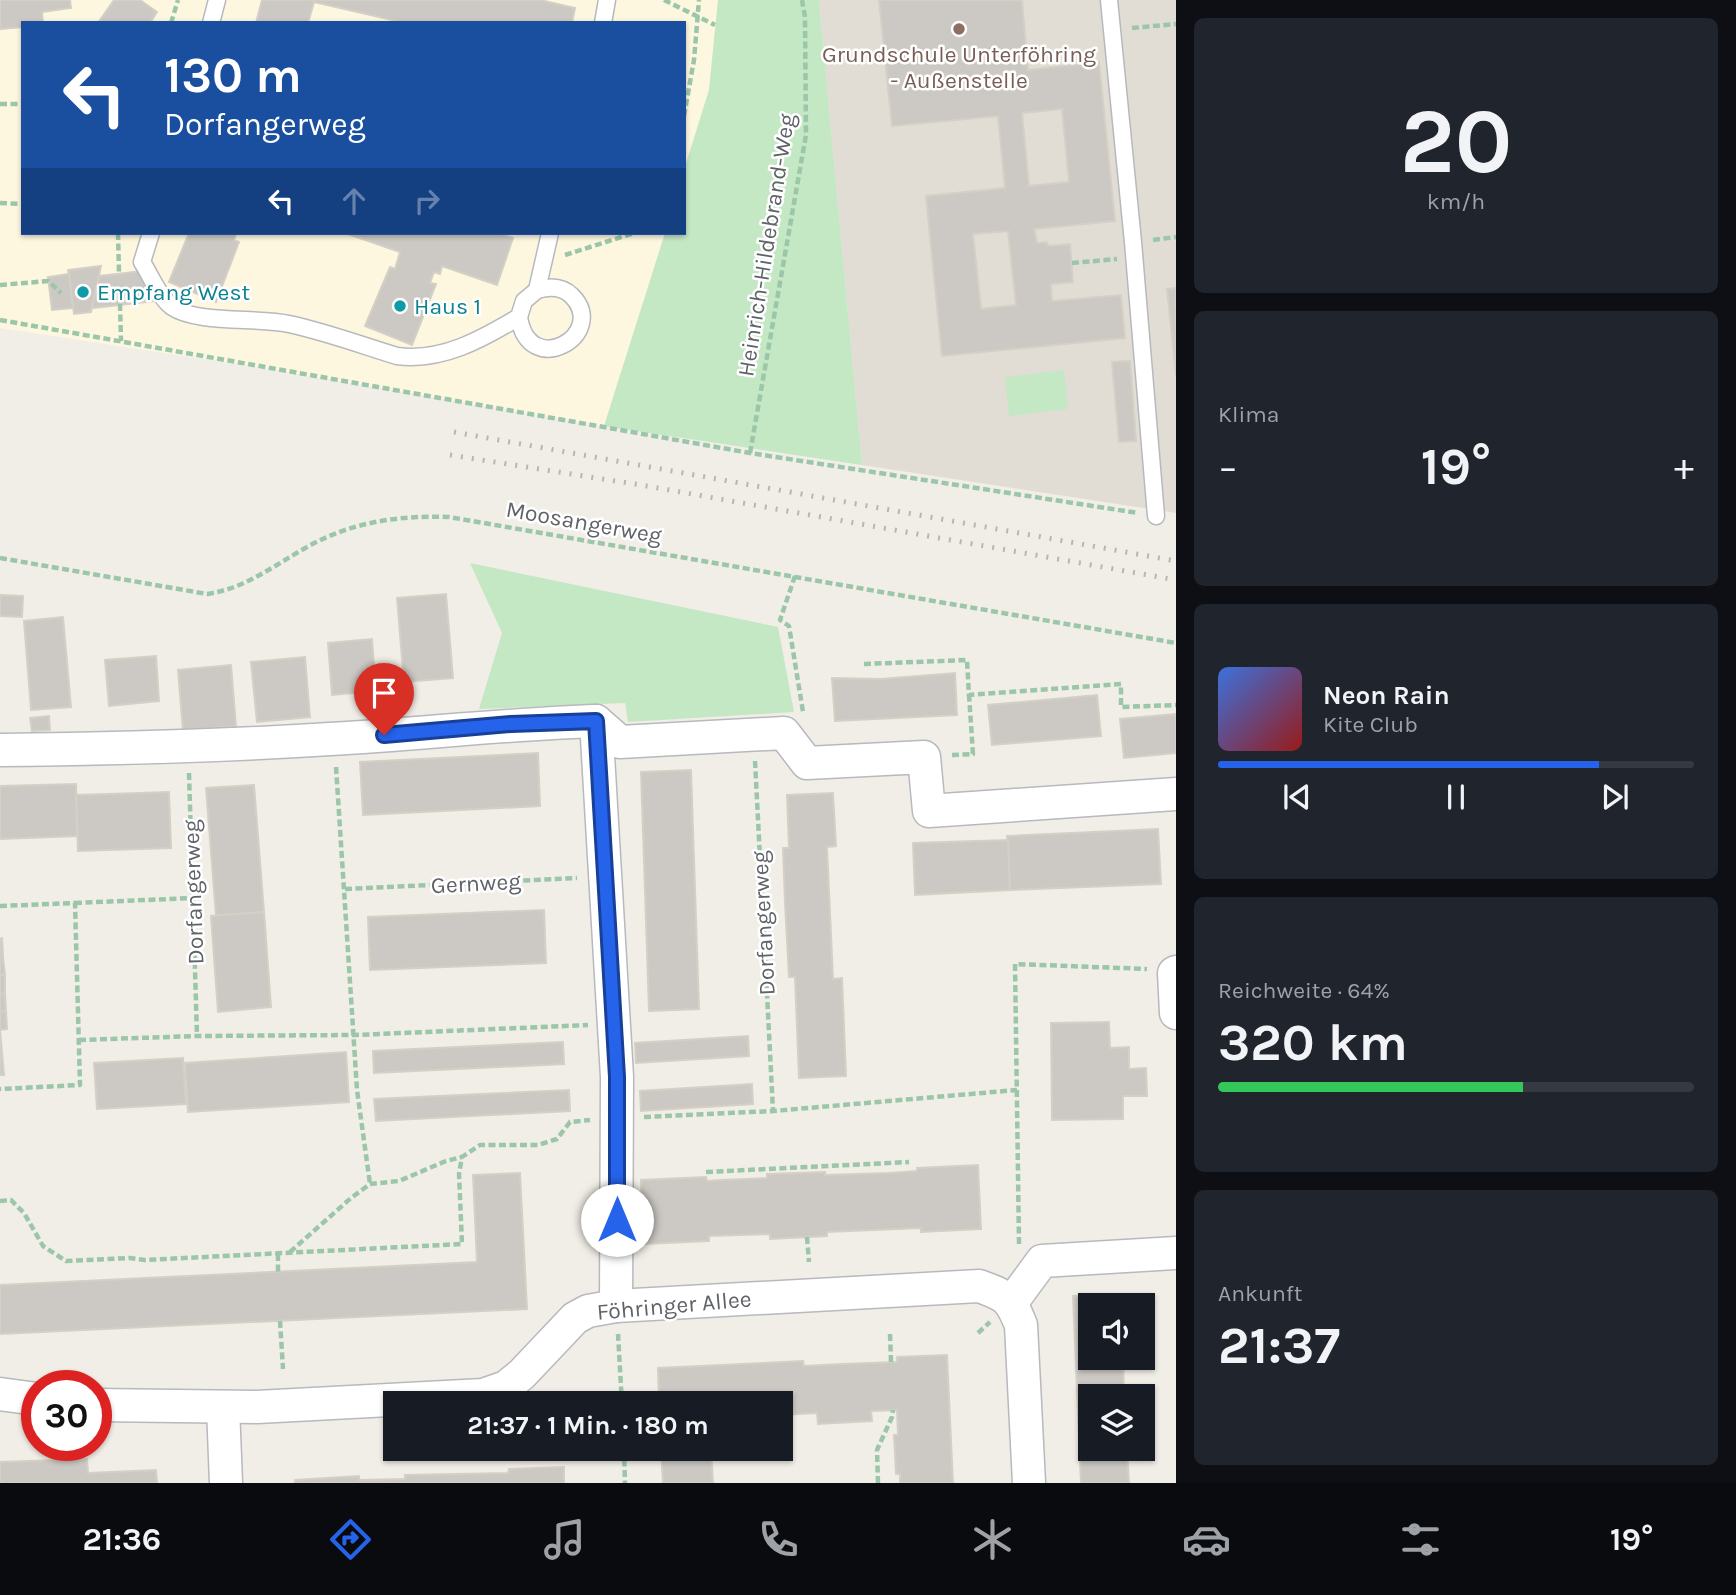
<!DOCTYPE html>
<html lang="de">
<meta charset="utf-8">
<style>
:root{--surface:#171b24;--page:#20242c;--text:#f1f3f6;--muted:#9ea1a6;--line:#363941;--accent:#2563eb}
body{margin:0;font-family:Karla,sans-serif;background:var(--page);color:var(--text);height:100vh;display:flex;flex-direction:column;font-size:26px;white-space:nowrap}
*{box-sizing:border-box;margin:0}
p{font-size:23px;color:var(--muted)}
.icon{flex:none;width:38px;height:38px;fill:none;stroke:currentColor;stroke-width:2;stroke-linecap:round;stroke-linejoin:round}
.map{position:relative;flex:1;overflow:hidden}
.sheet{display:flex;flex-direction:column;gap:18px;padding:18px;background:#0d0f14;width:560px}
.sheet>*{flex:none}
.banner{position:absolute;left:21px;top:21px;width:665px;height:214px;border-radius:0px;box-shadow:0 2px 5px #0004;background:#1a4fa0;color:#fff;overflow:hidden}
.controls{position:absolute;left:1078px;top:1293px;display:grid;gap:14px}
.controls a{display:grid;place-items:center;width:77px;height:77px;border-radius:0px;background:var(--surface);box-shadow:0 2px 5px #0004;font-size:35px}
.speed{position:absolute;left:21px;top:1370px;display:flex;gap:14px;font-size:35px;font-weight:700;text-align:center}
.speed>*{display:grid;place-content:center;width:91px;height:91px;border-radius:50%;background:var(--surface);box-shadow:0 2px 5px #0004;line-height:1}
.speed .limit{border:10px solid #d22;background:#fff;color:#111}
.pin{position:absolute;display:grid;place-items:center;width:60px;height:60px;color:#fff;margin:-72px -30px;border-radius:50% 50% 50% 0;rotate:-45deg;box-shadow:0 0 7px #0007}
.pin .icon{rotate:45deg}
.me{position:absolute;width:77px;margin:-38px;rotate:0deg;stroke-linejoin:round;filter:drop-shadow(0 0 5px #0008)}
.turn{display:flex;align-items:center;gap:24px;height:147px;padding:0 28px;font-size:32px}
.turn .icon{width:91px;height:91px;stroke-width:2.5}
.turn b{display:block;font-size:49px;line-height:60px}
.lanes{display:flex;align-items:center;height:66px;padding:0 28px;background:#0003;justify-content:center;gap:35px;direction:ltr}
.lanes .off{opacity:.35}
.big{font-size:52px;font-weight:700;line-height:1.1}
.sheet .tile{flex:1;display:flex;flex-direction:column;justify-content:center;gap:10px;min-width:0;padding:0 24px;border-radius:10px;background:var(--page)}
.sheet .dial{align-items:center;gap:0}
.dial b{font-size:91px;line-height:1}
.song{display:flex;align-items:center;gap:21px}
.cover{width:84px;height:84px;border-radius:10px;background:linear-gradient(135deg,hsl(220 70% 55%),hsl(0 70% 35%))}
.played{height:7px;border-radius:4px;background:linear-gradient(90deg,var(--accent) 80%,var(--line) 80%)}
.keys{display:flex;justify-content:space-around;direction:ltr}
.heat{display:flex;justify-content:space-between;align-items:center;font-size:38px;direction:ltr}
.charge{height:10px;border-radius:5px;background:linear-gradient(90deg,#34c759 64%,var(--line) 0)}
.trip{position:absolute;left:383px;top:1391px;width:410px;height:70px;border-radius:0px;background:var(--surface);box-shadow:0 2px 5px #0004;font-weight:700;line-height:70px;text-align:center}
.tabs{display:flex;height:112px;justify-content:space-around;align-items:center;background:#090b0e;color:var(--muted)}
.tabs .icon{width:49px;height:49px}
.tabs .active{color:var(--accent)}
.tabs b{font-size:32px;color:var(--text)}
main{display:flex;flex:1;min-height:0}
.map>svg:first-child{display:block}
</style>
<main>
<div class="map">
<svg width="1176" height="1483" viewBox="0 0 1176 1483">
<rect width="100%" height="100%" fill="#f1eee7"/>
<path fill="#fef7df" d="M0 0H718L709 90 684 170V23H23V233H665L604 426 257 367 0 328Z"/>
<path fill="#e1ddd5" d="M819 0H1176V513L862 465Z"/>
<g fill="#c4e7c4">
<path d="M718 0H819L862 465 604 426 665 233H684V170L709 90Z"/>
<path d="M1064 370 1068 409 1009 416 1005 377Z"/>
<path d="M470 563 778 627 794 712 628 722 625 703 479 709 502 633Z"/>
</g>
<g fill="#ccc9c4" stroke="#d5d0c5" stroke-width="2" fill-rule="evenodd">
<path d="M0 0H70L71 8 42 12 43 23H23V27L0 29Z"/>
<path d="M114 0H140L157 12 150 23H98Z"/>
<path d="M262 0H540L575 8 572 23H405L314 2 308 23H256Z"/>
<path d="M879 0H1022L1028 70 1099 62 1115 221 1034 229 1037 243 1047 242 1048 246 1070 244 1073 282 1051 284 1052 301 1121 295 1125 338 942 356 926 196 1005 188 998 116 892 126ZM1062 109 1069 182 1029 186 1022 113ZM1008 231 1016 305 981 309 973 234Z"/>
<path d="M189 233H236L234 240 239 242 216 302 169 282Z"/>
<path d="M345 233H497L513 238 497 285 442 266 440 274 434 272 430 283 436 284 412 345 365 326 390 267 395 269 400 252Z"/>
<path d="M101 266 91 312 74 314 68 270Z"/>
<path d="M151 270 154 301 92 308 99 276Z"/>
<path d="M69 274 73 308 52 310 48 277Z"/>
<path d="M1176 288V376L1167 289Z"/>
<path d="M1130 361 1136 441 1119 442 1112 362Z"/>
<path d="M446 594 453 678 404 682 397 598Z"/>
<path d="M0 595 23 596 22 617 0 616Z"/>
<path d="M63 617 71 707 31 710 24 621Z"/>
<path d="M372 639 376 691 332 695 328 643Z"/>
<path d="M156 656 159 701 109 706 105 660Z"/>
<path d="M305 657 310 717 257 722 251 662Z"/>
<path d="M231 665 236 726 183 730 178 670Z"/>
<path d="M955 673 957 715 835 721 832 678 881 679Z"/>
<path d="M1097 695 1101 736 992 745 988 705Z"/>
<path d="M1176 714V753L1124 758 1120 719Z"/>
<path d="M49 716 50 730 32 731 30 718Z"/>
<path d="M538 753 540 806 363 815 360 762Z"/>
<path d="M691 770 699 1009 649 1011 641 772Z"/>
<path d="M76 784 78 836 0 839V786Z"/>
<path d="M254 785 264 912 216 916 206 788Z"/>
<path d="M169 792 171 848 78 851 76 795Z"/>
<path d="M833 793 836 846 827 847 833 979 842 978 846 1076 799 1078 795 977H789L785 903 783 848H789L787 795Z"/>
<path d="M1158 829 1161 884 1010 890 1007 836Z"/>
<path d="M1008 840 1010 890 915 895 913 843Z"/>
<path d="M544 910 546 963 370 970 368 917Z"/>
<path d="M264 912 271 1007 218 1012 211 916Z"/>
<path d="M2 938 3 957H0V939Z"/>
<path d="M0 957H3L5 975H0Z"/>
<path d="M0 975H5V993L0 994Z"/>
<path d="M5 993 6 1011 0 1012V994Z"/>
<path d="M6 1011 7 1029 0 1030V1012Z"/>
<path d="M1109 1022 1110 1048 1129 1047V1069L1146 1068 1147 1096H1123V1119L1052 1120 1051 1023Z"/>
<path d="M0 1030 4 1075H0Z"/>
<path d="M748 1036 749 1056 636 1063 635 1043Z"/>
<path d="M563 1042 564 1064 374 1073 373 1051Z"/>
<path d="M346 1052 349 1102 188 1112 185 1063Z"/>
<path d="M183 1058 186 1104 97 1109 94 1063Z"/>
<path d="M752 1084 753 1104 641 1111 640 1091Z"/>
<path d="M569 1090 570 1111 376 1121 374 1099Z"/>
<path d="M978 1165 981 1229 921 1232V1228L827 1232V1236L770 1239V1234L709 1236V1241L643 1244 641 1180 706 1177 707 1181 722 1180 767 1178V1174L825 1172V1175L889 1173 917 1171V1168Z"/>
<path d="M520 1173 527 1309 0 1334V1285L477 1262 473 1175Z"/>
<path d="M1119 1294 1120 1306H1090V1358H1123L1124 1396H1090V1449H1127L1129 1483H1081L1073 1296Z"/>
<path d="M947 1355 953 1483H900V1474H896L894 1435H898L897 1410 871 1411 872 1421 818 1424 817 1413 780 1415V1404H659L658 1368 803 1361 804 1366 842 1364 897 1362V1357Z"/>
<path d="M661 1449H711L713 1483H663Z"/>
<path d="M87 1459 88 1473 156 1470 157 1483H0V1462Z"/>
<path d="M564 1467V1483H295V1480L359 1476V1480L405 1479V1475L508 1473 509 1469Z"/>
</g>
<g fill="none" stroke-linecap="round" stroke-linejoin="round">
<defs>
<g id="lane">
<path d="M1109 0 1133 242 1156 516"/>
<path d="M211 23 217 0"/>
<path d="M603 23 607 0"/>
<path d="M151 233 142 262C151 276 159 297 172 307 197 324 257 317 289 324 326 332 361 345 397 356 442 362 482 339 519 317L524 301 537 290 550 233"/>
<path d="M519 317C529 381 609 334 572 296 562 286 550 286 537 290"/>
</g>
<g id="street">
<path d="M596 721 617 1077 616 1306"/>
<path d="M0 750C110 749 220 746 330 739 419 734 507 724 596 721L620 742 784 733 807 763 924 757 929 811 1176 794"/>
<path d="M1176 972 1174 973 1176 1013"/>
<path d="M1012 1302 1042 1261 1176 1253"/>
<path d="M0 1394 37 1399"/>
<path d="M96 1405 257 1407 483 1395 506 1387 522 1374 575 1318 588 1311 616 1306 979 1286C1007 1296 1010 1298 1021 1325L1029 1483"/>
<path d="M223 1407 226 1483"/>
</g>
</defs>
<use href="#lane" stroke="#b7b9bd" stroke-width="19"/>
<use href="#street" stroke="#b7b9bd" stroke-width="35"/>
<g stroke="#9cc6a9" stroke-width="4.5" stroke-dasharray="7 3.5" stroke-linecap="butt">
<path d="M664 0 715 25"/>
<path d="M171 23 178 0"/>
<path d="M1132 28 1176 24"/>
<path d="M0 104H23"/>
<path d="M684 116 694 60 699 0"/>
<path d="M0 203 23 204"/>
<path d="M118 233 119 273"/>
<path d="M1153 240 1176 237"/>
<path d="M565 255 634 233"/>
<path d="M1072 263 1117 259"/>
<path d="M0 285 48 281 61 293"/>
<path d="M120 304 121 341"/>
<path d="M0 320 750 453 1138 513"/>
<path d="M750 453 806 135 805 17 802 0"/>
<path d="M0 558 207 594C247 588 274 565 309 546 352 522 400 515 449 517L1176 643"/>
<path d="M795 576 780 620 789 626 803 712"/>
<path d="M864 664 967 660 969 695 1121 684V707L1176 705"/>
<path d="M952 755 973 754 969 695"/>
<path d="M755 761 773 1111"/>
<path d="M336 767 357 1090 370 1184"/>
<path d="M189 773 197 1036"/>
<path d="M345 889 577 878"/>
<path d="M75 903 193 898"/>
<path d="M0 906 75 903 80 1085 0 1089"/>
<path d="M79 1040 197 1036 355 1035 588 1025"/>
<path d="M644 1117 773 1111 1017 1090"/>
<path d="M706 1172 909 1162"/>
<path d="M0 1201 11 1200 24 1213 43 1246 66 1261 130 1258 145 1260 462 1244 459 1174 462 1157 480 1145H538L557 1139 570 1122 590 1120"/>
<path d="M807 1237 809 1262"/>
<path d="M1019 1244 1015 964 1147 969"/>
<path d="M290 1252 351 1198 370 1184 399 1181 446 1161 462 1157"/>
<path d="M278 1254V1272"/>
<path d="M280 1321 283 1369"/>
<path d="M978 1333 990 1322"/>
<path d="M618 1334 622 1404"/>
<path d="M890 1334 891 1362"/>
<path d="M624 1449 625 1483"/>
<path d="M878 1483 877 1450 892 1417 893 1410"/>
</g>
<use href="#lane" stroke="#fff" stroke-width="16"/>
<use href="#street" stroke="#fff" stroke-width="32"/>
<g stroke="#b5b6b7" stroke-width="5" stroke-dasharray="2 9" stroke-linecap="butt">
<path d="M454 432 1176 561"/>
<path d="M450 455 641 485 1176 580"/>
</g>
</g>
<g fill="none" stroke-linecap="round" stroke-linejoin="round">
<defs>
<path id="route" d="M384 735 511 724 596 721 617 1077V1220"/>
</defs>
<use href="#route" stroke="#184099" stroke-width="18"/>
<use href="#route" stroke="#2563eb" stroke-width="12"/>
</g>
<circle fill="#8d6e63" stroke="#fff" stroke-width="2.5" cx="959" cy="29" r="7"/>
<g fill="#0f9aa8" stroke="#fff" stroke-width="2.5">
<circle cx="83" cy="292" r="7"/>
<circle cx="400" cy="306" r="7"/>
</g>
<g text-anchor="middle" stroke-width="5" stroke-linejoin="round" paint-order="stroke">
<g font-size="23" fill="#785e54" stroke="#fff">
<text x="959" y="62">Grundschule Unterföhring<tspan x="959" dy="26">- Außenstelle</tspan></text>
</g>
<g font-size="23" fill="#5f6267" stroke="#fff">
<text transform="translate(766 245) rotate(-81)" y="8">Heinrich-Hildebrand-Weg</text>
<text transform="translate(584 522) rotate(10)" y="8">Moosangerweg</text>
<text transform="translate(476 883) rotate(-3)" y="8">Gernweg</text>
<text transform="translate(193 892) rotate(-92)" y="8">Dorfangerweg</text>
<text transform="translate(763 923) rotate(-93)" y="8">Dorfangerweg</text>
<text transform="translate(674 1305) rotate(-5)" y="8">Föhringer Allee</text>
</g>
<g font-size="23" fill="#0d838f" stroke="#fff" text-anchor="start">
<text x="97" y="300">Empfang West</text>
<text x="414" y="314">Haus 1</text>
</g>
</g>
</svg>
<div class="controls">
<a><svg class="icon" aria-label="sound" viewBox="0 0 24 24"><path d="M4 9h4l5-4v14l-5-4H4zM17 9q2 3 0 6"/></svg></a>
<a><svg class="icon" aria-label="layers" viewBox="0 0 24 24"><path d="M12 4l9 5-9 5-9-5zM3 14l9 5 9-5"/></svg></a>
</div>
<div class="speed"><div class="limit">30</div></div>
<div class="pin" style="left:384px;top:735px;background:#d93025"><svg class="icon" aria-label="arrive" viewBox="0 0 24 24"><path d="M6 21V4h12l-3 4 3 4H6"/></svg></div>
<svg class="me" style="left:617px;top:1220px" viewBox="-20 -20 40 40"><circle r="19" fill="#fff"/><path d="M0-13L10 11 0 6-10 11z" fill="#2563eb"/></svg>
<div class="trip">21:37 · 1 Min. · 180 m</div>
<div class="banner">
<div class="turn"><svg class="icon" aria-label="left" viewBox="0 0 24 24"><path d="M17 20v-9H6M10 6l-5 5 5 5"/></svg><div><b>130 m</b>Dorfangerweg</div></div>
<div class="lanes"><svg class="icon" aria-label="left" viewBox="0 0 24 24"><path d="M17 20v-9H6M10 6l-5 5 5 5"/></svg><svg class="icon off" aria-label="ahead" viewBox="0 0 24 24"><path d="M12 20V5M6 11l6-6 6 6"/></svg><svg class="icon off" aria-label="right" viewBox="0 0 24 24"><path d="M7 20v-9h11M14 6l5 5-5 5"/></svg></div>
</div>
</div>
<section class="sheet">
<div class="tile dial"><b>20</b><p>km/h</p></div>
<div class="tile"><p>Klima</p>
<div class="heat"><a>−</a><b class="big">19°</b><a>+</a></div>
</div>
<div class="tile">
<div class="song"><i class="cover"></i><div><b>Neon Rain</b><p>Kite Club</p></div></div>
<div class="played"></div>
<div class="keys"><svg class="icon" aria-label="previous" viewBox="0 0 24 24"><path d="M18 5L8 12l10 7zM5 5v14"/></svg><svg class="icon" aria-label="pause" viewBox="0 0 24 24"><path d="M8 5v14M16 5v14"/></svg><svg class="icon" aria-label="next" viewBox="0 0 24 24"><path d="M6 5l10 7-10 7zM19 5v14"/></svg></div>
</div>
<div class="tile"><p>Reichweite · 64%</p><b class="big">320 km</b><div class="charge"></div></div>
<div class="tile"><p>Ankunft</p><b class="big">21:37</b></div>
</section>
</main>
<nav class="tabs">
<b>21:36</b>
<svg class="icon active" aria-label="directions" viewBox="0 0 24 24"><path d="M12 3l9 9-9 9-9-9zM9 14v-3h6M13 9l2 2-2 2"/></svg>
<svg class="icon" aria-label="music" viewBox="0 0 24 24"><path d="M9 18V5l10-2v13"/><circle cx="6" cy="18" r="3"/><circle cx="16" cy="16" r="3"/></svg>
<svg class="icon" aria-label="phone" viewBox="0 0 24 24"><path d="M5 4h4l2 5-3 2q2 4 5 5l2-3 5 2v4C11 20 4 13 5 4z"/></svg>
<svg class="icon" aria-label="climate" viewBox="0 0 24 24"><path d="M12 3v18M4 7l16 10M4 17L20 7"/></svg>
<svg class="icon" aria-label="car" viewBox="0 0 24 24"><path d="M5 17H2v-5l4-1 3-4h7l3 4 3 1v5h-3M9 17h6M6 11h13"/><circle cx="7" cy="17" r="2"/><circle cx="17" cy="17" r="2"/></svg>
<svg class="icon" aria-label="filters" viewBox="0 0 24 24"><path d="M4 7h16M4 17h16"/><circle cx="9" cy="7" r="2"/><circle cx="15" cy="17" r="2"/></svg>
<b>19°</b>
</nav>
